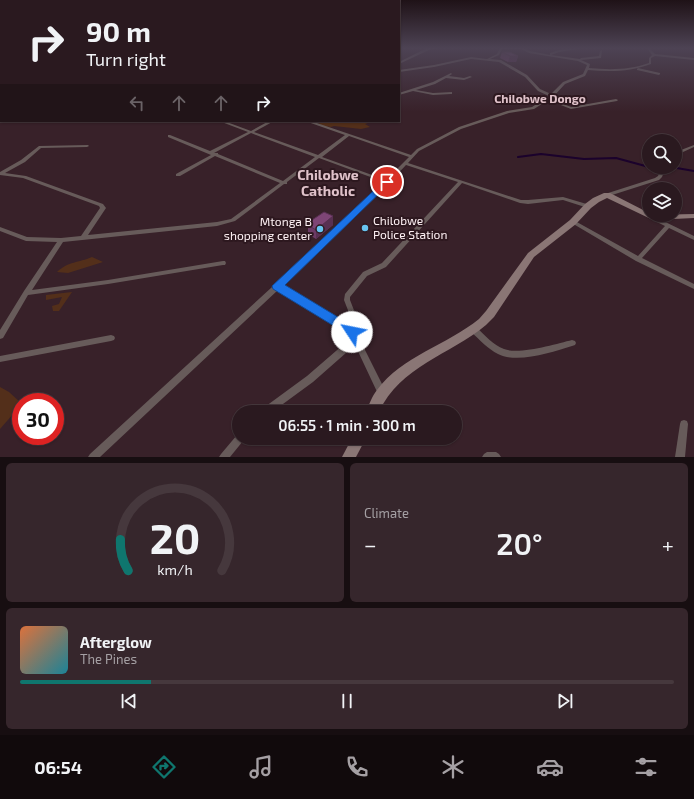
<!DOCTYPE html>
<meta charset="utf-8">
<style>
:root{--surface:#2a191f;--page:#36262c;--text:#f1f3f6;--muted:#a5a0a4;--line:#46383d;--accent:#0f766e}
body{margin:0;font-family:"Exo 2",sans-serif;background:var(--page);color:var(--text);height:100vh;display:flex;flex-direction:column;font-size:15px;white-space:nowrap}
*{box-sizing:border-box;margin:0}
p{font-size:13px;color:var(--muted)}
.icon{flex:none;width:22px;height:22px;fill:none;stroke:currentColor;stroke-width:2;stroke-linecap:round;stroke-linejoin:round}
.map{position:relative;height:457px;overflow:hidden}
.details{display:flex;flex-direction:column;gap:6px;padding:6px;background:#170e11;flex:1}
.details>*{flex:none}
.hud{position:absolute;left:0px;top:0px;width:400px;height:122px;box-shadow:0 1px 3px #0004,0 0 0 1px var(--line);background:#2a191f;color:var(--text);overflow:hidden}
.controls{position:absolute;left:642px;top:134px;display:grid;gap:8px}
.controls a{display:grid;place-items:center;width:40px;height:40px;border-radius:50%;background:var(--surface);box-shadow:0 1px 3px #0004,0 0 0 1px var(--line);font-size:20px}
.speed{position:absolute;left:12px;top:393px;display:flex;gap:8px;font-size:20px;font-weight:700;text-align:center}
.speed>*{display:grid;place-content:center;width:52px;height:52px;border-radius:50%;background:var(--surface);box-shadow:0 1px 3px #0004,0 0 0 1px var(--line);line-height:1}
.speed .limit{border:6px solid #d22;background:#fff;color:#111}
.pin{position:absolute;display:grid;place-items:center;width:34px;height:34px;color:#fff;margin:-17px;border:2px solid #fff;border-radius:50%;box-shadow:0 1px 4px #0007}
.me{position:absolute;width:44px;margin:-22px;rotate:304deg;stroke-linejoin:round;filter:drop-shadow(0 0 3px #0008)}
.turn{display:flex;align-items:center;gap:14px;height:84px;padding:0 20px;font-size:18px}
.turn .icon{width:52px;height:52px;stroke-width:2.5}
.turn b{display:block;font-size:28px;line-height:34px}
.lanes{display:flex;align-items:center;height:38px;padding:0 20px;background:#0003;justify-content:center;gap:20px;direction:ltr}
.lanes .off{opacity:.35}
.big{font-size:30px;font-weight:600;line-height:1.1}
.details .tile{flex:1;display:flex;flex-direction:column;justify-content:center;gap:6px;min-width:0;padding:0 14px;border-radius:6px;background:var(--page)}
.details .dial{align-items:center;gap:0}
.dial svg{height:104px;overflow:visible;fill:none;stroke:var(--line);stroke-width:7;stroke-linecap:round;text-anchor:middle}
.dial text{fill:var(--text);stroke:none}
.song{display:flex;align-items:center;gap:12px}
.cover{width:48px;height:48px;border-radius:6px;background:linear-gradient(135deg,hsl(20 70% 55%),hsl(190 70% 35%))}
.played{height:4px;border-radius:2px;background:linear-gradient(90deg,var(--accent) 20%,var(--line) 20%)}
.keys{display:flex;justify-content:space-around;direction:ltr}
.heat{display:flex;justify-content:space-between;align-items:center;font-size:22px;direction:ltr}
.details .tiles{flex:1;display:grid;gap:6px;grid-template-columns:1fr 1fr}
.tile:last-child{grid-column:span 2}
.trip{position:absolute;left:232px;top:405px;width:230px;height:40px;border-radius:20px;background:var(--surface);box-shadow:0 1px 3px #0004,0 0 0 1px var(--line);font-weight:600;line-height:40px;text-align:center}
.tabs{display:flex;height:64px;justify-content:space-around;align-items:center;background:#110a0c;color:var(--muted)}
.tabs .icon{width:28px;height:28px}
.tabs .selected{color:var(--accent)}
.tabs b{font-size:18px;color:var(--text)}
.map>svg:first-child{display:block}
</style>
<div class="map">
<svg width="694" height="457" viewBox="0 0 694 457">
<rect width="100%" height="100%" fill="#382129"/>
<g fill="#532f1a">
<path d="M316 121H367L368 123 365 124 370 127 361 129 334 126 331 127 319 125 320 124Z"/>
<path d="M92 257 103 262 68 273 57 272C69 261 78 263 92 257Z"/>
<path d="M72 292 59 311H53L52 306 59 304 62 297 46 300V295Z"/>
<path d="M0 387 9 392 21 403V405L0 429Z"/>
</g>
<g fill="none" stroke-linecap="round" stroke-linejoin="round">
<g stroke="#1b022c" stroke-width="2">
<path d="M518 157 541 154 584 159 616 158 649 167"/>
<path d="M654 167H671L694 171"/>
</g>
<g fill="#675b5a" fill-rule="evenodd">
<path d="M427 48H437L429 50 399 64V62Z"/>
<path d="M500 48H523L530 51 550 55V53L559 50 584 48 559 52 551 55 580 59 581 58 599 56 600 51 602 50 601 58 581 60 590 64 589 68C610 70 629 70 649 63V58L652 55 647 48H649L655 54 694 58V60L655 56 651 58V64C630 72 610 72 588 70L585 76 565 84 553 97 550 99 571 107 616 99 618 100 617 101 571 109 548 100 534 109 509 113 461 129 419 151 408 163 521 200H528L563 197 590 205 591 206 588 208 563 200 528 204 520 203 462 183 386 267 367 276 350 297V300L357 318 356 332 385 390 386 393 385 396 382 397 379 396 355 345 313 382 272 412H261L262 409 307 376 351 338 349 334 278 290 100 457H88L90 454 307 255 384 182 319 158 287 182V184H284L235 221 217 226 63 242 32 290 108 280 223 261H225L226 263 225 265H223L108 284 28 295 3 338 0 339V330L24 291 57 242 26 241 0 231V227L27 237 61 238 81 236 100 208 99 206 23 178 0 175V172L21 160 39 146 88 145 89 146 87 147 41 148 25 162 5 173 26 176 103 204 106 208 88 235 217 222 231 219 280 183 215 156 180 176H176V174L211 155 168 137V135H170L210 151 248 132 219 121H224L251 131 269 121H274L254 132 318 155 345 135 305 121H311L411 155 417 149 459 127 507 111 532 107 549 96 538 91 525 77 499 62 471 59 434 67 399 72V70L434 65 471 57 487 59 497 54ZM502 49H521L529 53 578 61 587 65 583 74 563 82 551 94 540 89 527 75 501 60 490 59 499 55ZM251 133 315 157 283 181 218 154V153H214ZM349 136 409 157 386 180 322 157ZM406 165 458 182 382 263 363 272 345 294 344 300 351 318 349 327 282 286 389 183Z"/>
<path d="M638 68 660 73V74L659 75 637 70V69Z"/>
<path d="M451 73 452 74 449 76 464 78 470 76 472 77 464 80 446 78 435 84 416 90 433 93 452 92V94H451L433 95 413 91 399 95V93L433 82Z"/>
<rect x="0" y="82" width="1" height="2"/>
<path d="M694 145V147L683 152 675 157V154L681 150Z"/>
<path d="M662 167H666L662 177 659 180 609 196H607L605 195V194L655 178 658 176Z"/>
<path d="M653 216 694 236V240L669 228 642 258 694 284V289L636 261 570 222 573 220 575 221 638 256 665 226 651 219 650 218Z"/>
<path d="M474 327 477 328C485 335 493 345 504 349 519 355 556 344 572 340L575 341 576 343 575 345 572 346C552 352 518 364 498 354 488 349 480 340 471 332L470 330 471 328Z"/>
<path d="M111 335 114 336 115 338 114 340 111 341 0 362V356Z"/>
<path d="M684 420 687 421 688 424 685 457H675L680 424 681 421Z"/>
<path d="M239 434V438H244L243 441 230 457H219L221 454 237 435Z"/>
<path d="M487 452H496L499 454 501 457H482L484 454Z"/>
</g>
<g fill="#8a7675" fill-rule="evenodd">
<path d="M604 193H610L649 213V215L694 214V218L653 220 607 198 599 202 591 208 576 224 534 257 494 317 486 325C450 355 400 366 379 412H366C369 405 372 396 377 390 402 356 447 345 479 319L486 311 528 253 570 220 585 204 593 198Z"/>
<path d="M352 438H366L356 457H342Z"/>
</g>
</g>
<g fill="#6c3b65">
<path d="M502 52 518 56 516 62H508L500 58Z"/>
<path d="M309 222 333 225 316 239 308 234V225L310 224Z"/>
</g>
<g fill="#583052">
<path d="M510 56H518L516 62H508Z"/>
<path d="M333 216V225L316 239V230Z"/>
</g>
<g fill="#7e4575" stroke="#583052">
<path d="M502 52H510L518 56H510Z"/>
<path d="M324 212 333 216 316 230 308 225 311 222H309Z"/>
</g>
<linearGradient id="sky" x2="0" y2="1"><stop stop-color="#1f1217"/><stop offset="0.43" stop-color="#4d4354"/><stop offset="1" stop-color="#4d4354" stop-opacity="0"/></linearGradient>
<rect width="694" height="112" fill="url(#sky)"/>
<path fill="#1a73e8" stroke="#114b97" d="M387 179 391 182 390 183 285 285 356 328 358 332 356 336 352 337 273 289 272 286 385 180Z"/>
<g fill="#68c4f0" stroke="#2d181f" stroke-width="1.5">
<circle cx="365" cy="228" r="4"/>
<circle cx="320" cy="229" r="4"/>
</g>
<g text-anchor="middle" stroke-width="4" stroke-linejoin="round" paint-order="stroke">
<g font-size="12" font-weight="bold" fill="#e0c2ca" stroke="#2d181f">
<text x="540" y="103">Chilobwe Dongo</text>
</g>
<g font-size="12" fill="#fef1f4" stroke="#2d181f" text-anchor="start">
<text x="373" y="225">Chilobwe<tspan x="373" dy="14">Police Station</tspan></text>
<text x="312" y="226" text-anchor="end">Mtonga B<tspan x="312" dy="14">shopping center</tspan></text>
</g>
<g font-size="14" font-weight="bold" fill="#e0c2ca" stroke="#2d181f">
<text x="328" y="180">Chilobwe<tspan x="328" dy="16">Catholic</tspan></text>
</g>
</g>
</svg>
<div class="controls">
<a><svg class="icon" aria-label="search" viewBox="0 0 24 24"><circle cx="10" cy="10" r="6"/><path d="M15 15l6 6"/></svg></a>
<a><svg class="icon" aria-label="layers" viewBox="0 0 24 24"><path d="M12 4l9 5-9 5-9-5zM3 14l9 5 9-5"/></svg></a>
</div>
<div class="speed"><div class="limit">30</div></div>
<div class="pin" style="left:387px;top:182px;background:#d93025"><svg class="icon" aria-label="arrive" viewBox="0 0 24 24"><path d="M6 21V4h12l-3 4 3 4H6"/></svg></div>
<svg class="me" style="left:352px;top:332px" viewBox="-20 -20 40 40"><circle r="19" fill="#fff"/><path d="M0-13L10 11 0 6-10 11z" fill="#1a73e8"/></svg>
<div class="trip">06:55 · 1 min · 300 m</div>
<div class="hud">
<div class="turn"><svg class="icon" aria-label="right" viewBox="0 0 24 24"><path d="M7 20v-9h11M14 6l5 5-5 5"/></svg><div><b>90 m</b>Turn right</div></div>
<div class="lanes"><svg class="icon off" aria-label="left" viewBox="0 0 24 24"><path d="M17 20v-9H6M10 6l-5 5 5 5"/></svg><svg class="icon off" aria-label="ahead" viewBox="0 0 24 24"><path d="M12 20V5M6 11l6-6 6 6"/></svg><svg class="icon off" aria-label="ahead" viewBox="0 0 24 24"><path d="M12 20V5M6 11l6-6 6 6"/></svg><svg class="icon" aria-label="right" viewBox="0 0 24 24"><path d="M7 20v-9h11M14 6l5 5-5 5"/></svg></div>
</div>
</div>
<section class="details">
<div class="tiles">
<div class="tile dial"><svg viewBox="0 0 100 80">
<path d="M14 69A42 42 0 1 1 86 69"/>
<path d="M14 69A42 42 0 0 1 8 45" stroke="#0f766e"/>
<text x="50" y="56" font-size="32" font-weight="700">20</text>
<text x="50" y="72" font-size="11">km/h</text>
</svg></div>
<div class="tile"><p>Climate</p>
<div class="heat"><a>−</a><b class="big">20°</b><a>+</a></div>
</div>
<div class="tile">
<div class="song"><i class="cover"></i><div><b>Afterglow</b><p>The Pines</p></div></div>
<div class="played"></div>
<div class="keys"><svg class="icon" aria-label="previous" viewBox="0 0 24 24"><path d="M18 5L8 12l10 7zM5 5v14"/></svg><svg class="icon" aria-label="pause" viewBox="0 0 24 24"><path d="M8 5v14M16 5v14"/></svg><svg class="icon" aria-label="next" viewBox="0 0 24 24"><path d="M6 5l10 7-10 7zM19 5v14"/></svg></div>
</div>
</div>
</section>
<nav class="tabs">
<b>06:54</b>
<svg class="icon selected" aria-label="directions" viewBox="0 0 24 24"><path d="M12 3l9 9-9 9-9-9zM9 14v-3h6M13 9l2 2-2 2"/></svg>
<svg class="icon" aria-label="music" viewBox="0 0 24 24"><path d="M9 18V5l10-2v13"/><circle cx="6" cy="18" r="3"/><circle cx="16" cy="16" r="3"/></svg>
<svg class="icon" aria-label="phone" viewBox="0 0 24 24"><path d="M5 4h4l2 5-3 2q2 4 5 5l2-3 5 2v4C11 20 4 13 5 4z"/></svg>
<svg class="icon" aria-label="climate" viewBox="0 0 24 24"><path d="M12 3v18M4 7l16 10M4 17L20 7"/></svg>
<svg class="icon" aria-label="car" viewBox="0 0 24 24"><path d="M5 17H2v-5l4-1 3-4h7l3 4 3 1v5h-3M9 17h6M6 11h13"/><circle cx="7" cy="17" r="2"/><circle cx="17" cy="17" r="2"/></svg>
<svg class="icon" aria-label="filters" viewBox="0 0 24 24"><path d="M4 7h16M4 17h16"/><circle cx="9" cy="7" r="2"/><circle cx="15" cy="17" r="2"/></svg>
</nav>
